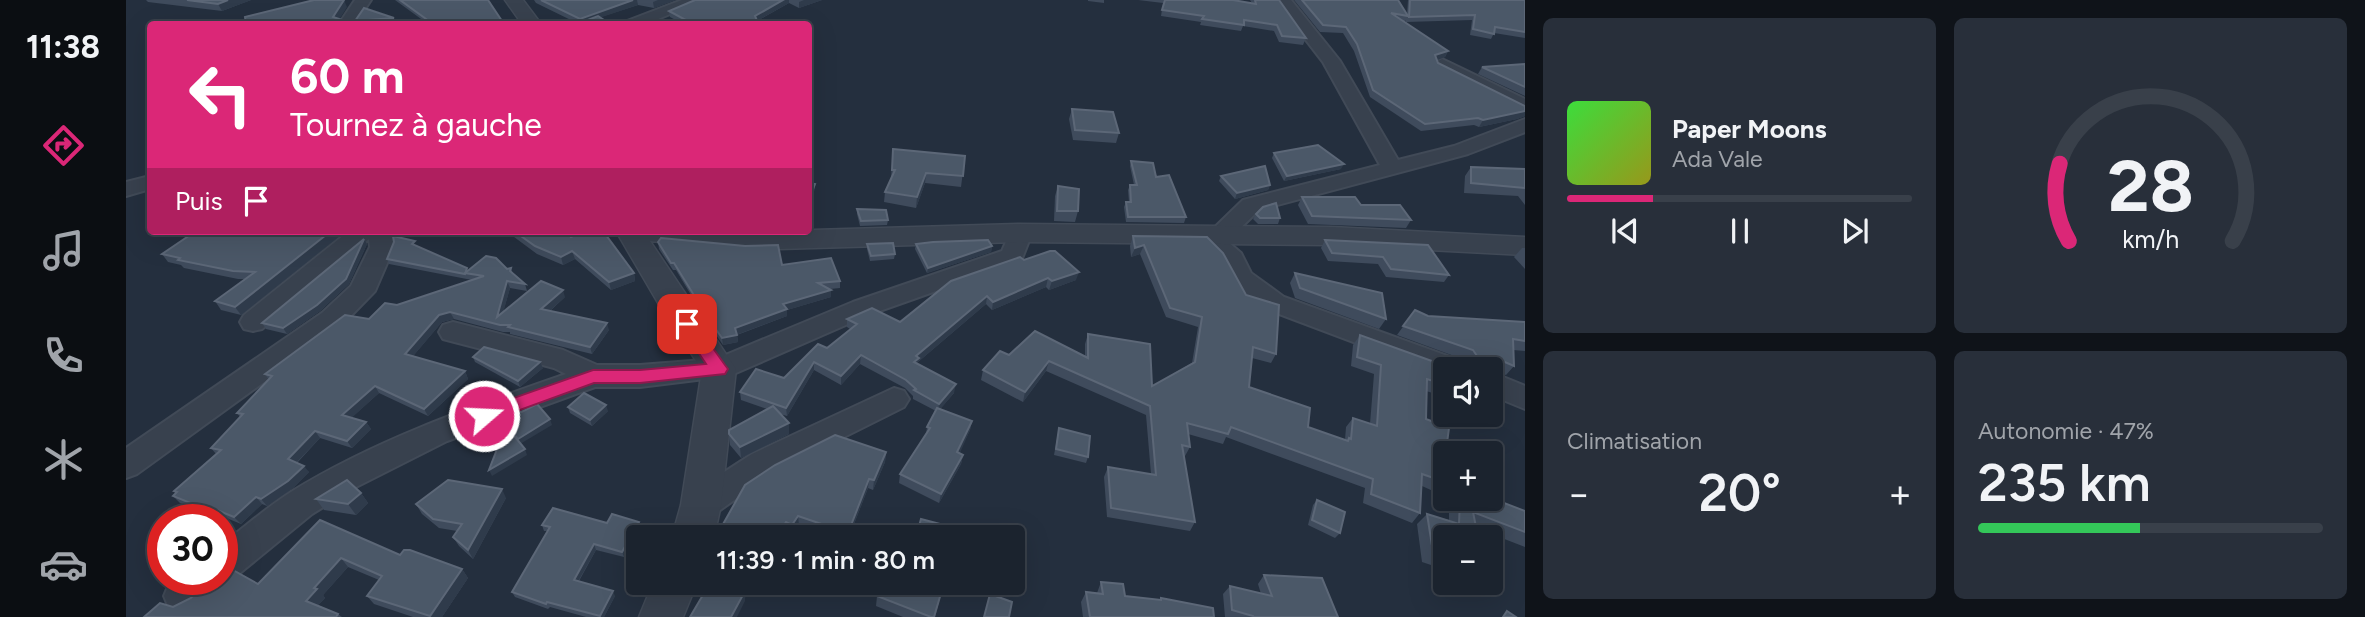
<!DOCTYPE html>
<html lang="fr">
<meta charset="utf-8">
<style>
:root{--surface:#1b232e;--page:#282f3a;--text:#f1f3f6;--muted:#a0a4aa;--line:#39404a;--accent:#db2777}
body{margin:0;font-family:Figtree,sans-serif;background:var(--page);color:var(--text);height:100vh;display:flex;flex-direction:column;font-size:26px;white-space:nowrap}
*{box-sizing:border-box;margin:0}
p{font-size:23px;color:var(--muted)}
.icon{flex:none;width:38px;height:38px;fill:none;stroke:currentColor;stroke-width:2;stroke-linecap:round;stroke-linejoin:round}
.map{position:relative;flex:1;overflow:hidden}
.details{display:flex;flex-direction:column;gap:18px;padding:18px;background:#0f1319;width:840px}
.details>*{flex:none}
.hud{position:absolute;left:21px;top:21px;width:665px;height:214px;border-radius:7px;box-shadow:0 7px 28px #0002,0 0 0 2px var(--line);background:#db2777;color:#fff;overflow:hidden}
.controls{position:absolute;left:1307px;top:357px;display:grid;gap:14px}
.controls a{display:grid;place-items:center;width:70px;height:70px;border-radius:7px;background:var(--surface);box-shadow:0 7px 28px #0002,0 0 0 2px var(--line);font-size:35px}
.speed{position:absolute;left:21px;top:504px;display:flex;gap:14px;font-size:35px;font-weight:700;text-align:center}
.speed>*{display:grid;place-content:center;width:91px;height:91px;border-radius:50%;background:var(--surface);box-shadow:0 7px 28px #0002,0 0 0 2px var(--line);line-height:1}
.speed .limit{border:10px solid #d22;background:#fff;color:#111}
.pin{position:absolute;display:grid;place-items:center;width:60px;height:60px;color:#fff;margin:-30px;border-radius:14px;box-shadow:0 4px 10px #0006}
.me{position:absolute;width:77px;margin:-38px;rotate:71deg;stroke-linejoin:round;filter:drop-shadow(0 0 5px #0008)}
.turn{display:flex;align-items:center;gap:24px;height:147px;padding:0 28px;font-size:32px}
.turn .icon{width:91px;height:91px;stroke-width:2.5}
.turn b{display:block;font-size:49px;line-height:60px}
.then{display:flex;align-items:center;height:66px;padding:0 28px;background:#0003;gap:14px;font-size:26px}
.big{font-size:52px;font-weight:600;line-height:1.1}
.details .widget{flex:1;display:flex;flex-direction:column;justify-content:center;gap:10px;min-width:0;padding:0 24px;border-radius:10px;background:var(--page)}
.details .dial{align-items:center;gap:0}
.dial svg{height:182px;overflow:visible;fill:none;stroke:var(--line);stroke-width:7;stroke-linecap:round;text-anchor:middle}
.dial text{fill:var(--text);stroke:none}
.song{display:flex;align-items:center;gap:21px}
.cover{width:84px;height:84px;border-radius:10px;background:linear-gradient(135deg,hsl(120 70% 55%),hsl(60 70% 35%))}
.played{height:7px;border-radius:4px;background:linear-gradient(90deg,var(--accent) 25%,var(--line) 25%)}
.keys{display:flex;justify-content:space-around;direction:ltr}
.heat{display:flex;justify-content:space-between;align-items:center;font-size:38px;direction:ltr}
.charge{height:10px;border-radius:5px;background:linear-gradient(90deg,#34c759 47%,var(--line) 0)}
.details .tiles{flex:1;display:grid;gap:18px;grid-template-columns:repeat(2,1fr)}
.trip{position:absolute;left:500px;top:525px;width:399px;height:70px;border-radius:7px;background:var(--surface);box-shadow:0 7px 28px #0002,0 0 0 2px var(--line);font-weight:600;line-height:70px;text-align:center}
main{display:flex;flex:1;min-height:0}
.dock{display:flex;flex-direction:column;width:126px;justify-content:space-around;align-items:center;background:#0b0e12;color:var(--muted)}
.dock .icon{width:49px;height:49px}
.dock .on{color:var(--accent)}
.dock b{font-size:32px;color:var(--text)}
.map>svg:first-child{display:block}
</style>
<main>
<nav class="dock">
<b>11:38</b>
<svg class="icon on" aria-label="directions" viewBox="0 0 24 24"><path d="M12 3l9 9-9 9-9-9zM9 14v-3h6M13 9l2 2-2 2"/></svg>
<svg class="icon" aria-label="music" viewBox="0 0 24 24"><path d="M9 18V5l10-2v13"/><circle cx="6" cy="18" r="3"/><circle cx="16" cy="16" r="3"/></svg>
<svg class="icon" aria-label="phone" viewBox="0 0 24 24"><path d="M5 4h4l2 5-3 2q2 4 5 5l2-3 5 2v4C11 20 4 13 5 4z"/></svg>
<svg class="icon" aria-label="climate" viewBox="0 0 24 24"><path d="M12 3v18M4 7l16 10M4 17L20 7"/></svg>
<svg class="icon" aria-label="car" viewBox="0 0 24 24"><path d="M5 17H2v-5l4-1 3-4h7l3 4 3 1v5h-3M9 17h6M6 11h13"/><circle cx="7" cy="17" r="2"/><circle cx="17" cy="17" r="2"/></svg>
</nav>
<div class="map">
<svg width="1399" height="617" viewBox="0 0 1399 617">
<rect width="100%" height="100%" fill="#242f3e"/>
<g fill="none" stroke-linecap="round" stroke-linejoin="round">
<defs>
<g id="minor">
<path d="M229 0H245L229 24H213Z"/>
<path d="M556 0H578L520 24H499L501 21Z"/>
<path d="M1149 0H1165L1214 61 1272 160 1328 146 1399 119V132L1342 154 1133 210 1101 241 1115 253 1125 273 1158 297 1338 362 1342 369H1320V377L1140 309 1105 284 1095 261 1069 235 1073 230 1087 229 1117 200 1254 165 1197 62Z"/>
<path d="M1316 59 1399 99V112L1310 68 1307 64Z"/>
<path d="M24 176V189L0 196V182Z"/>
<path d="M894 226 902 228 906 233 895 261 745 314 603 376 514 387H469L321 441 228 488 186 514 109 577 95 581C88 597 72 607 56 613L43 608 38 596 43 584 49 579H96V544C119 527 141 507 165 492 251 439 345 407 440 374L428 368 317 339 313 332 317 325 327 322 437 350 471 365H514L590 359 727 302 876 251 886 228Z"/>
<path d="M223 231H265L268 247 249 291 214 327 11 474 0 478V448L196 313 225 286 244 247 243 239 136 329 127 331 118 329 114 322 118 315Z"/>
<path d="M1365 372 1399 386V409L1365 395Z"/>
<path d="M768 388 778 391 783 399 778 407 648 472 587 515 575 519 563 515 558 505 563 495 626 454Z"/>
</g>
<g id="tertiary">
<path d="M379 0H397L415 24H396Z"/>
<path d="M894 224 1206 227 1399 237V255L1206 245 894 242 620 250 524 241 610 369 595 505 588 537H546L555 505 576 370 535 308 490 231 620 232Z"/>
<path d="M527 583H571L557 617H513Z"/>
</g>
</defs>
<use href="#minor" stroke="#414a57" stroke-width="4"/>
<use href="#tertiary" stroke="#414a57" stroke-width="3"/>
<use href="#minor" fill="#38414e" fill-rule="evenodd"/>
<use href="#tertiary" fill="#38414e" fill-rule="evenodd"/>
</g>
<g fill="#3f4b5c">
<path d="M20 0H125L96 11 22 2Z"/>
<path d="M269 0H362L378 24H302Z"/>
<path d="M408 0H549L528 8 512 5 453 24 410 3Z"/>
<path d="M569 0H696L673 8 663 3 631 21 632 24H557L544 17 543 11Z"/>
<path d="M962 0H978V3L962 1Z"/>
<path d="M1012 0H1107L1126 3 1124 0H1153L1180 38 1177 45 1153 42 1148 31 1117 26 1115 31 1074 25 1075 22 1035 16 1037 3Z"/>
<path d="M1168 0H1272L1281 14 1282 0H1399V38L1368 33 1365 39 1344 35 1346 20 1280 22V20L1279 22 1322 51 1319 57 1311 60 1312 63 1399 106V116L1391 119 1353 127 1348 125 1295 131 1244 97 1228 51 1217 33 1194 32Z"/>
<path d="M1399 64V96L1352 74 1356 67Z"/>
<path d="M946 109 993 133 990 143 947 140 943 119Z"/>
<path d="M767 149 839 156 835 187 799 183 790 208 758 202 759 192 765 178Z"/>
<path d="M1148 153 1215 169 1158 181 1146 158Z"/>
<path d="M1005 161 1030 177 1060 217 1058 223 1000 222 998 207 1000 202H1003L1002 190 1004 185H1008L1004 166Z"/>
<path d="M1345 167 1399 169V205L1392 196 1338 193 1339 176Z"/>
<path d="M1095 176 1144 185 1142 190 1109 199 1093 181Z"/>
<path d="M932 186 952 211 949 222 928 221 929 196Z"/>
<path d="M1176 197 1285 220 1280 228 1182 224 1172 205Z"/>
<path d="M731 209 762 220 761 225 734 226 731 214Z"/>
<path d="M1130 214 1154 218 1152 224H1132L1127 219Z"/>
<path d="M198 231H214L216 234 115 315 95 310 89 301 119 279H112L58 268 55 265 42 262 36 254 192 236Z"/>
<path d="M380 231H438L445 237 508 273 509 281 485 290 449 259 437 265 411 254Z"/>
<path d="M1007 236 1150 354 1145 363 1126 358 1123 387 1182 427 1219 440 1220 427 1227 418 1244 424 1248 374 1225 366 1227 345 1234 335 1320 369V397L1300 391V419L1316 481 1307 491 1296 486 1294 513 1286 523 1237 503 1239 488 1100 437 1097 444 1062 434 1064 447 1059 456H1058L1069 522 1064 531 981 517 978 477 982 467 1025 474 1020 415 920 371 897 402 855 380 857 370 883 355 959 356V344L962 334 1026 386 1066 363 1072 327 1040 317 1014 254 1005 257 1004 246Z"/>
<path d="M238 239 241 244 223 284 194 311 161 334 140 329 136 323Z"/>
<path d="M1199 240 1323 275 1318 282 1260 277 1252 264 1202 261 1195 248Z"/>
<path d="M532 242 656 265 714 281V288L704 289 705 290V297L661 310V316L611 335 612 342 597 345 590 335 586 318 580 320 550 270H547L533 249Z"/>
<path d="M741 244 769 254 768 259 744 261 741 249Z"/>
<path d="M790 244 866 246 865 252 801 273 789 249Z"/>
<path d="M292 246 342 270 381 269 385 268 387 274 399 284 401 291 384 288 377 312 439 297 424 311 483 330 466 354 384 334V332H377L328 319 316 322 287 356 339 371 342 379 302 416 253 393 225 418 240 422 245 429 226 448 194 438 171 463 183 472 167 488 141 506 136 504 115 524 93 515 90 518 54 503 47 496 50 493 48 491 90 454 85 448 114 417 111 413 143 380 139 374 271 305 346 280 263 264 261 259Z"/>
<path d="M1396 248H1399V269L1388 257Z"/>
<path d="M898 260 950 280 923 290 920 287 866 310 860 304 792 362V364L828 393 814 409 846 421 844 430 833 453 837 455 835 464 813 503 773 483 774 474 800 434 801 427 810 411 787 399V396L779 388 734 364 715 385 688 370 661 416 654 414 663 423V434L615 458 604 445 603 434 641 409 615 400 614 392 658 378 701 348 724 329 721 327V319L774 322Z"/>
<path d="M1169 273 1260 319 1253 329 1169 298 1164 283Z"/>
<path d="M1289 310 1302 316 1399 322V351L1387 350 1388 366 1380 375 1366 370H1365V369H1354L1343 366 1339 360 1271 335Z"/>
<path d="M347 357 417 368 394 387 349 362Z"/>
<path d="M442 407 482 411 466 426 444 413Z"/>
<path d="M933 428 962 457 960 463 928 455Z"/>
<path d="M760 452 759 462 747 490 742 488 723 537H708L673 525 666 535 661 531 657 537H583L596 526Z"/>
<path d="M235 493 242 503 230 515 198 510 190 499Z"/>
<path d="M380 498 347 559 333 546 327 537 331 531 313 528 296 514 290 504Z"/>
<path d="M1323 499H1365L1399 511V547L1350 528 1320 537V570L1296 562 1291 524 1301 514 1323 520Z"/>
<path d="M1191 500 1214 533 1209 538 1182 525 1187 505Z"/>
<path d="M194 520 274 555 336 569 342 578 316 617H287L248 604 241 596 253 580 222 567 197 595 199 598 192 605 212 614 216 617H18L47 607 65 598 92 580 132 584Z"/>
<path d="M481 523 515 527 498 557 470 550 453 581 489 596 478 617H460L424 607 422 609 389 597 386 592 422 531H418L416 525Z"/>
<path d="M1138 575 1212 617H1099L1097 594 1104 586 1135 594 1132 584Z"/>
<path d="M975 582 999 596 1033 600 1035 598 1088 617H957L955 602 960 592 971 593Z"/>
<path d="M818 583 809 617H777L750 606 751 596Z"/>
</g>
<g fill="#2f3b4b">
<path d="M102 0H125L96 11 92 4Z"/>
<path d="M218 0 221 7 213 20H216L218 24H154L207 17Z"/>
<path d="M507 0H511L512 5 455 24 454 19Z"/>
<path d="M532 0H549L528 8 527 2Z"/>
<path d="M657 0H663V3L629 22V16Z"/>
<path d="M678 0H696L673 8V2Z"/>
<path d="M268 18 270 23 230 24 229 21Z"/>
<path d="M1322 51 1319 57 1306 62 1309 55Z"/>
<path d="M1399 111V116L1391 119 1353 127 1357 120Z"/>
<path d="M1218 164 1215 169 1158 181 1161 176Z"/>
<path d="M800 173 799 183 790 208 791 197Z"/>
<path d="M689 184V189L682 208V202Z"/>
<path d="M1144 185 1142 190 1109 199 1111 193Z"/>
<path d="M205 231H214L216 234 115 315 109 307Z"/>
<path d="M238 239 241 244 223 284 194 311 161 334 157 328Z"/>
<path d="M1018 245 1014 254 1005 257 1009 248Z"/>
<path d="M866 246 865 252 801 273 802 268Z"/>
<path d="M446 251 449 259 437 265 435 257Z"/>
<path d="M953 272 950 280 923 290 926 281Z"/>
<path d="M508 273 509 281 485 290 483 282Z"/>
<path d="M922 278 920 287 866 310 867 302Z"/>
<path d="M381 281 384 288 374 324 371 317Z"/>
<path d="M437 290 439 297 418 316 415 309Z"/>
<path d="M705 290V297L661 310V316L610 335 609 328 657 304Z"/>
<path d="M861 296 860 304 792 362V367L788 362 790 356Z"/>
<path d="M585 311 586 318 580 320 579 313Z"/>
<path d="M324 312 328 319 316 322 283 361 279 354 313 315Z"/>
<path d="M481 323 483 330 466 354 464 347Z"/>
<path d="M611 335 612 342 597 345 596 338Z"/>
<path d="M735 355 734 364 715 385V376Z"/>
<path d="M923 361 920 371 897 402 899 392Z"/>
<path d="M414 362 417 368 394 387 392 381Z"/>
<path d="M688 362V370L661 416 660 408Z"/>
<path d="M339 371 342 379 302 416 298 409Z"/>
<path d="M830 384 828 393 812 412 813 404Z"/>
<path d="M249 386 253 393 221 422 216 415Z"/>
<path d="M480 405 482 411 466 426 464 420Z"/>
<path d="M424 419 426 425 394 444 392 439Z"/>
<path d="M846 421 844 430 830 462 831 452Z"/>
<path d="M240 422 245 429 226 448 221 441Z"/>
<path d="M663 423V434L615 458 614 447Z"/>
<path d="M189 431 194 438 167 466 162 459Z"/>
<path d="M399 449 401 455 366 476 363 470Z"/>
<path d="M760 452 759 462 747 490 748 480Z"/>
<path d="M837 455 835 464 813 503 815 494Z"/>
<path d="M178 466 183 472 167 488 141 506 135 499Z"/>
<path d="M743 479 742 488 723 537H722V533Z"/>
<path d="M376 489 380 498 347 559 342 550Z"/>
<path d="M235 493 242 503 230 515 222 504Z"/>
<path d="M130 497 136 504 115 524 108 517Z"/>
<path d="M86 508 93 515 90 518 84 511Z"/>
<path d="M672 516 673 525 666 535V525Z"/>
<path d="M513 522 515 527 498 557 496 552Z"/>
<path d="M660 522 661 531 657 537H650Z"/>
<path d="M468 544 470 550 450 585 448 580Z"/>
<path d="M215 558 222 567 197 595 199 598 188 609 180 601 188 588Z"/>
<path d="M336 569 342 578 316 617H305Z"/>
<path d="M622 583H628L619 598V601L611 617H605L616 592Z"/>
<path d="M487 591 489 596 478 617H474Z"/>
</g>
<g fill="#4b5868" stroke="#5c6777" stroke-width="2">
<path d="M61 0H102L92 4Z"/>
<path d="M188 0H218L207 17 216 20 154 24H120L119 17Z"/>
<path d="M274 0H362L378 24H307Z"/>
<path d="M415 0H507L454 19Z"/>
<path d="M569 0H657L629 16 632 23 621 24H567L543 11Z"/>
<path d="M1039 0H1107L1130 4 1129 0H1153L1180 38 1156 36 1151 25 1118 20V25L1076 19 1078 16 1036 10Z"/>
<path d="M1176 0H1272L1282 16 1265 13 1322 51 1309 55 1312 63 1399 106V111L1357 120 1352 118 1299 124 1247 90 1231 44 1220 27 1197 25Z"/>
<path d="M1284 0H1399V32L1369 27 1368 34 1347 29 1349 15 1283 17Z"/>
<path d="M238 8 268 18 229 21Z"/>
<path d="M472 16 484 24H451Z"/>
<path d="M1399 64V87L1356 67Z"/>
<path d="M946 109 987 112 993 133 949 130Z"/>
<path d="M1192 145 1218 164 1161 176 1148 153Z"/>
<path d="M767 149 839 156 837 176 800 173 791 197 759 192 769 170H766Z"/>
<path d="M1005 161 1027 163 1030 177 1043 175 1060 217H1002L1000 202H1005L1004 185H1011Z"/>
<path d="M1139 166 1144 185 1111 193 1095 176Z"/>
<path d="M1345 167 1399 169V188L1345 183Z"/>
<path d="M682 183 689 184 682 202Z"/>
<path d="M932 186 953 189 952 211H931Z"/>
<path d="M1176 197H1229L1235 205H1274L1285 220 1186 216Z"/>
<path d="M1150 203 1154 218H1134L1130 214 1137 207Z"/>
<path d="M731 209 760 210 762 220 735 221Z"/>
<path d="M70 231H183L192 236 198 231H205L109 307 89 301 129 272 107 271 52 260 54 258 36 254Z"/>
<path d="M388 231H438L445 237 455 232 460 236 471 231H477L508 273 483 282 446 251 435 257 409 246Z"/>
<path d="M267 236 289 241 286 244 341 268 339 274 261 259 268 242Z"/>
<path d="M1007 236 1081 237 1097 253 1120 295 1153 305 1150 354 1127 347 1123 387 1184 408 1182 427 1222 441 1223 438 1225 439 1227 418 1251 426 1255 365 1231 357 1234 335 1328 369H1320V385L1301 379 1300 419 1323 428 1316 481 1296 474 1294 513 1245 494 1247 479 1105 427 1102 434 1061 423 1064 447 1056 445 1069 522 985 508 982 467 1030 475 1024 406 923 361 899 392 857 370 874 351 883 355 909 331 962 358V334L1024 344 1026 386 1069 362 1076 317 1044 308 1018 245 1009 248Z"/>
<path d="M535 238 619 246 652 245 656 265 705 258 714 281 692 283 705 290 657 304 661 309 609 328 611 335 596 338 589 328 585 311 579 313 548 263H545L532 242Z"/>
<path d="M238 239 220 279 191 305 157 328 136 323Z"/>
<path d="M862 240 866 246 802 268 790 244 807 242Z"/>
<path d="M1199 240 1302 245 1323 275 1265 269 1257 257 1206 253Z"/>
<path d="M767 243 769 254 745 256 741 244Z"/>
<path d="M924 251H929L953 272 926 281 922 278 867 302 861 296 790 356 793 358 788 362 830 384 813 404 788 390 790 389 780 380 735 355 715 376 688 362 660 408 614 392 630 369 658 378 692 344 701 348 731 324 721 319 746 308 774 322 825 281 894 257 898 260Z"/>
<path d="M360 256 370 258 381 269 385 268 384 271 399 284 381 281 371 317 415 281 437 290 415 309 481 323 464 347 382 327 384 325H374L324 312 313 315 279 354 339 371 298 409 249 386 216 415 240 422 221 441 189 431 162 459 178 466 162 481 135 499 130 497 108 517 86 508 84 511 47 496 51 492 48 491 95 450 85 448 117 414 111 413 146 376 139 374 219 315 243 319 259 303 271 305 358 276 339 273Z"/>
<path d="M1169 273 1256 293 1260 319 1174 288Z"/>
<path d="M1289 310 1302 316 1399 322V341L1387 339 1388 366 1374 360 1370 363 1351 356 1347 350 1277 326Z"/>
<path d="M358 347 414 362 392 381 347 357Z"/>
<path d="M458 393 480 405 464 420 442 407Z"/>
<path d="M411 404 424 419 392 439 378 421Z"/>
<path d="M647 406 663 423 614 447 603 434V430Z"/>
<path d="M811 408 846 421 831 452 837 455 815 494 774 474 804 428 801 427Z"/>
<path d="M380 426 399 449 363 470Z"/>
<path d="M933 428 964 436 962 457 930 449Z"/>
<path d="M709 435 760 452 748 480 743 479 722 533 672 516 666 525 660 522 650 537H583L592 525 596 526 619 485 649 465Z"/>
<path d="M221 480 235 493 222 504 190 499Z"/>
<path d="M322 480 376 489 342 550 327 537 336 524 307 519 290 504Z"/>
<path d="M1365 498 1399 511V532L1347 512 1352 537H1320V556L1307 552 1301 514 1333 524 1334 499H1365Z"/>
<path d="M1191 500 1219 512 1214 533 1186 520Z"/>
<path d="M427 508 481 523 486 514 513 522 496 552 468 544 448 580 487 591 474 616 421 602 420 604 386 592 424 527 416 525Z"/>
<path d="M795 519 833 529 831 537H790Z"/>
<path d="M194 520 274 555 278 550H284L336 569 304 616 241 596 256 576 215 558 188 588 191 589 180 601 212 614 210 617H18L34 603 47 607 65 598 84 579 92 580 96 579V577L105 569 132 584Z"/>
<path d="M1138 575 1196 578 1212 617H1127V616L1106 610 1104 586 1146 596Z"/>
<path d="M975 582 997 584 999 596 1035 600V598L1087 608 1088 617H964L960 592 977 594Z"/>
<path d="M584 583H622L616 592 618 593 605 617H564Z"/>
<path d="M756 583H818L808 617H805L751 596Z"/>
<path d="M864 594 886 602 883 617H858Z"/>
<path d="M1381 611 1390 617H1377Z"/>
</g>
<path fill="#db2777" stroke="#8e194d" stroke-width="2" d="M561 318 567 320 599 365 602 369 599 374 514 383H468L358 423 351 421 349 416 351 411 467 370H514L580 364 553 324Z"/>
</svg>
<div class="controls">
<a><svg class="icon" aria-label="sound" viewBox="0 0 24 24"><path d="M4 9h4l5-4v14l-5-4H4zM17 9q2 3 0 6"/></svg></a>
<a>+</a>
<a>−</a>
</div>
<div class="speed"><div class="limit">30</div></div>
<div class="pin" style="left:561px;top:324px;background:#d93025"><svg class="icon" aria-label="arrive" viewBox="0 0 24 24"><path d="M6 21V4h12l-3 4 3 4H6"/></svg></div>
<svg class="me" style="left:358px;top:416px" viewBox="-20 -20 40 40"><circle r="17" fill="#db2777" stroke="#fff" stroke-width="3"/><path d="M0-11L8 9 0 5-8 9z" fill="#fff"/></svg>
<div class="trip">11:39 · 1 min · 80 m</div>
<div class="hud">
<div class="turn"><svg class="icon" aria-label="left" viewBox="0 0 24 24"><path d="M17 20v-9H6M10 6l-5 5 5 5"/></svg><div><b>60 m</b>Tournez à gauche</div></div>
<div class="then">Puis<svg class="icon" aria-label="arrive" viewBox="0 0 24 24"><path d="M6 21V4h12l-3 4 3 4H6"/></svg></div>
</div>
</div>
<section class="details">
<div class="tiles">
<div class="widget">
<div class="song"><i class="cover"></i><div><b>Paper Moons</b><p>Ada Vale</p></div></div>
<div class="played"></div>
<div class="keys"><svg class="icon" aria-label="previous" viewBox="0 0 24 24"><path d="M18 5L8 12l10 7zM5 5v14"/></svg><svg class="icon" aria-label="pause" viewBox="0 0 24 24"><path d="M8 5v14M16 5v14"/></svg><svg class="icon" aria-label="next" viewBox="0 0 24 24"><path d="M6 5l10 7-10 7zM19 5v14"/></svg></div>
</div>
<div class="widget dial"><svg viewBox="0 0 100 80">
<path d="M14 69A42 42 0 1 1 86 69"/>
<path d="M14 69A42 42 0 0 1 10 35" stroke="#db2777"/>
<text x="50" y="56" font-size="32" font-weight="700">28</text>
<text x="50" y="72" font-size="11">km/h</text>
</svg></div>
<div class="widget"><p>Climatisation</p>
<div class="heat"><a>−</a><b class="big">20°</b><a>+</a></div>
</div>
<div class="widget"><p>Autonomie · 47%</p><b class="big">235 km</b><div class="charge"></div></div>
</div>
</section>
</main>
